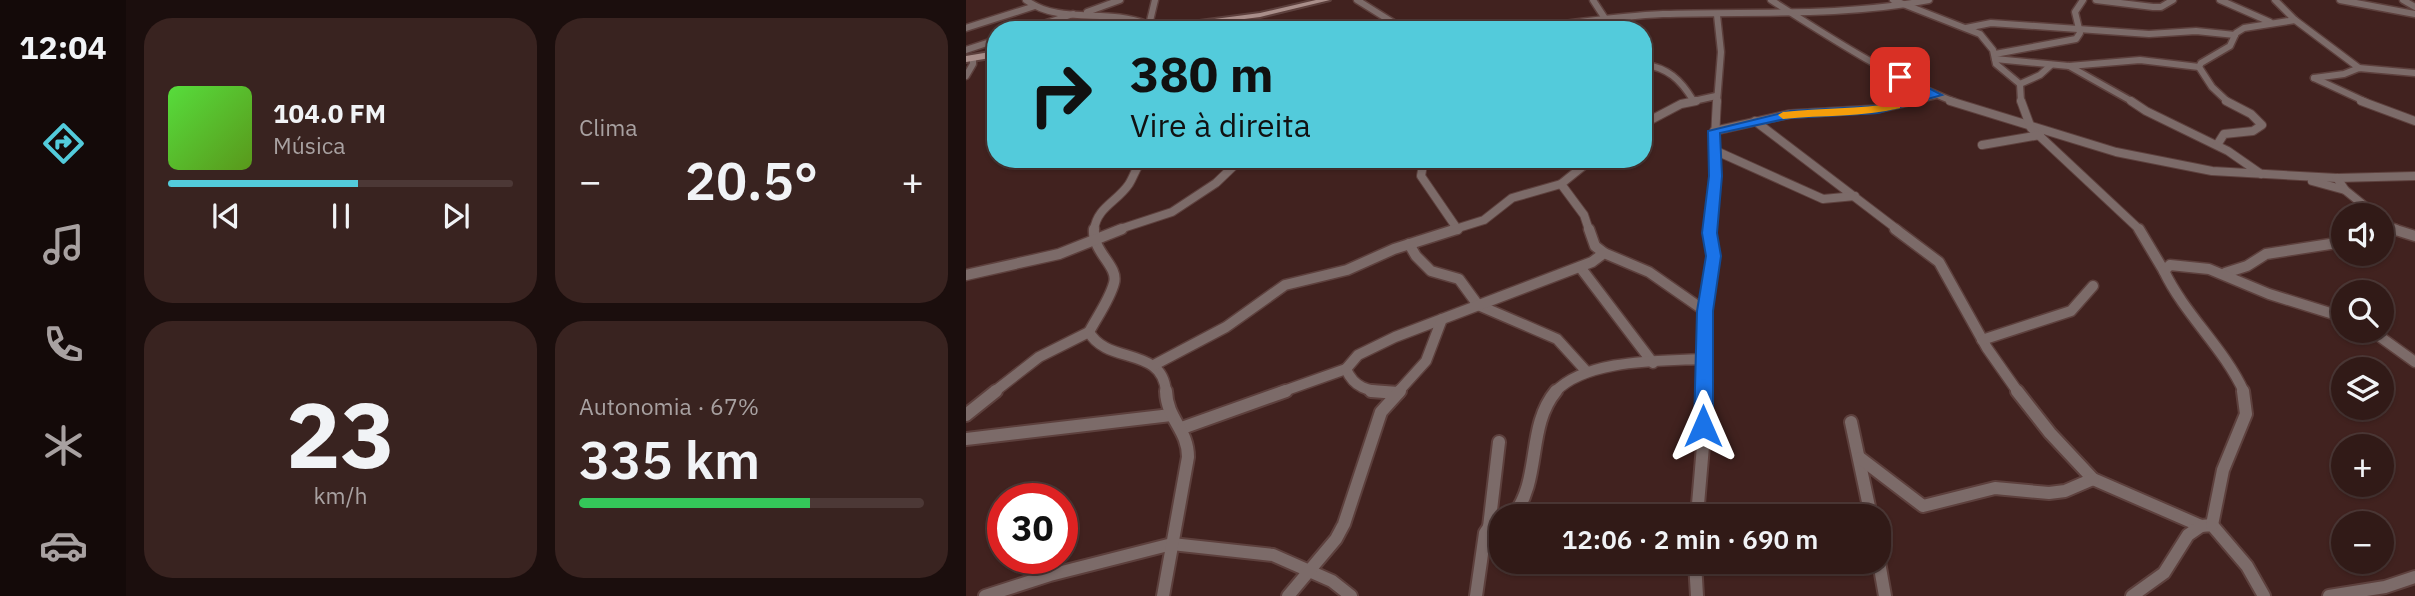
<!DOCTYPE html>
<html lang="pt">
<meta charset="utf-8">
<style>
:root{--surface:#311a17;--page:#392320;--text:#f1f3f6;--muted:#a8a1a1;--line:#4c3836;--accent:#53cbdb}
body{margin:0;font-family:"IBM Plex Sans",sans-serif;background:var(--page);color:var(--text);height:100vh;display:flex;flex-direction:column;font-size:26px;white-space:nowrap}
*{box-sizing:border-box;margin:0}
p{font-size:23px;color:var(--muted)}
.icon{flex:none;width:38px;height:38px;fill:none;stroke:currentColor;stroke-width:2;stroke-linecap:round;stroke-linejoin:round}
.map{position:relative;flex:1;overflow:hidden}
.drawer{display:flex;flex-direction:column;gap:18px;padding:18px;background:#1b0e0d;width:840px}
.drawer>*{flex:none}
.banner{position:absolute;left:21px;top:21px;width:665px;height:147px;border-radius:28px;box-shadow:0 2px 5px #0004,0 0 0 2px var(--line);background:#53cbdb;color:#111;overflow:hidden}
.tools{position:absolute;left:1365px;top:203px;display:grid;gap:14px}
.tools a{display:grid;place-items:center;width:63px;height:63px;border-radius:50%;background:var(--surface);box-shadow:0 2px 5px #0004,0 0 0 2px var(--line);font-size:35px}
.speed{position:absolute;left:21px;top:483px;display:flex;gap:14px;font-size:35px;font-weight:700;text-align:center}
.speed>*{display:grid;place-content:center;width:91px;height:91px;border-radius:50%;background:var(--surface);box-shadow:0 2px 5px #0004,0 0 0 2px var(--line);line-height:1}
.speed .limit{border:10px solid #d22;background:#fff;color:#111}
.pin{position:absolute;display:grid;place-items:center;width:60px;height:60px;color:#fff;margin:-30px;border-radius:14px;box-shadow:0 4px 10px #0006}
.me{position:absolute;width:77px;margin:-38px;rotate:0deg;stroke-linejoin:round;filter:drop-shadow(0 0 5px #0008)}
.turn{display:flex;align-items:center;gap:24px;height:147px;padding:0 28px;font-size:32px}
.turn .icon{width:91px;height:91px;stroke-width:2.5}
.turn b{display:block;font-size:49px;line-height:60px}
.big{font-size:52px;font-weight:600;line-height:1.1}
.drawer .card{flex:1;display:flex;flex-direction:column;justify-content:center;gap:10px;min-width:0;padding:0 24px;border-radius:28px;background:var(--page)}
.drawer .dial{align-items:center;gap:0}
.dial b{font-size:91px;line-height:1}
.song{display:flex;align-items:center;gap:21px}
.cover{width:84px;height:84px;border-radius:10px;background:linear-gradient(135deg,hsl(110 70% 55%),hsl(90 70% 35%))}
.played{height:7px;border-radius:4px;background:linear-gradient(90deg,var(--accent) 55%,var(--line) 55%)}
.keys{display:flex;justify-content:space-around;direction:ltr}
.heat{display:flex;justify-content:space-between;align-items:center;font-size:38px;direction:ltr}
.charge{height:10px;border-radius:5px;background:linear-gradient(90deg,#34c759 67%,var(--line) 0)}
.drawer .tiles{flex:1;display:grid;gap:18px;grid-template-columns:repeat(2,1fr)}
.trip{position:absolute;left:523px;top:504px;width:402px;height:70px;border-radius:28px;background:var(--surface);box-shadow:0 2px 5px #0004,0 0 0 2px var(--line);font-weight:600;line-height:70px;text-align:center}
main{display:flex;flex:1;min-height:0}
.dock{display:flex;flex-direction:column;width:126px;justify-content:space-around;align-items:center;background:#140a09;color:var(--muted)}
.dock .icon{width:49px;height:49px}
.dock .active{color:var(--accent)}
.dock b{font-size:32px;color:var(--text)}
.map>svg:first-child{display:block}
</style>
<main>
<nav class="dock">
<b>12:04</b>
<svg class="icon active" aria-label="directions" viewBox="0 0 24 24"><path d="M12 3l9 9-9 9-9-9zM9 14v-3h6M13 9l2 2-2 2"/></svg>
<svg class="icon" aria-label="music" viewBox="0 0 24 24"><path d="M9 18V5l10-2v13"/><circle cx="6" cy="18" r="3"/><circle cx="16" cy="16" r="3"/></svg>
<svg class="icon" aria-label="phone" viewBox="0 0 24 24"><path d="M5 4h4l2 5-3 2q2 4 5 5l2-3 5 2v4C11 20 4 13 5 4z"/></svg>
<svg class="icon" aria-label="climate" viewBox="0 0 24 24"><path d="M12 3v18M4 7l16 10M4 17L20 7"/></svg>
<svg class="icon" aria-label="car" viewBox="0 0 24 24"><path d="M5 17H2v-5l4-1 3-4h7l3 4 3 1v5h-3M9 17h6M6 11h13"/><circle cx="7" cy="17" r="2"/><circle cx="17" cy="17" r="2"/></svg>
</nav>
<section class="drawer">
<div class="tiles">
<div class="card">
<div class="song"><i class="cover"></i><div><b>104.0 FM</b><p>Música</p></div></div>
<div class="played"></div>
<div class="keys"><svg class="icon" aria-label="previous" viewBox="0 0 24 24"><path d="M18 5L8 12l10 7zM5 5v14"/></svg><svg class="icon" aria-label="pause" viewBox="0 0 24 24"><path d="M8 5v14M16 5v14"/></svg><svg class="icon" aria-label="next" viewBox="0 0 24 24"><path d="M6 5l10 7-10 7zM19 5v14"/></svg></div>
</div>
<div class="card"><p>Clima</p>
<div class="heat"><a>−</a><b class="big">20.5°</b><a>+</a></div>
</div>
<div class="card dial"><b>23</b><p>km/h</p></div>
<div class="card"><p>Autonomia · 67%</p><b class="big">335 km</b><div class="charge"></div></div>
</div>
</section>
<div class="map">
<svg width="1449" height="596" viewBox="0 0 1449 596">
<rect width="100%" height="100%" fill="#41221f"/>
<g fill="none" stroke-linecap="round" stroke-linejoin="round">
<defs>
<g id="street-far3">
<path d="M60 0C93 25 142 8 180 24L182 27"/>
<path d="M391 0 439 30"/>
<path d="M627 0 640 20"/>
<path d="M805 0C863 37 924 77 989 102"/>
<path d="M927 0 1014 34 1027 50 1030 64 1054 84"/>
<path d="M1130 0 1187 7H1195L1207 0"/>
<path d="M1254 0 1304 22"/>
<path d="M1309 0 1329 20 1393 68"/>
<path d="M1374 0 1449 14"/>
<path d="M1437 0 1449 7"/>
<path d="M121 12 154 0"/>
<path d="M751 15 755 52 751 102"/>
<path d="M183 25 189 0"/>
<path d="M0 28 69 6"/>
<path d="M1000 28 1025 23 1183 34 1230 31 1269 35"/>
<path d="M60 30 107 14"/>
<path d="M549 30C598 25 648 16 697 14 786 11 876 17 963 0"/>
<path d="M0 50 30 40"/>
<path d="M1029 54 1110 39 1114 33 1109 12 1117 0"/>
<path d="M1029 59 1103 66 1174 60 1233 67"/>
<path d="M677 64C702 68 714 79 727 100"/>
<path d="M1103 66 1167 102"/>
<path d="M0 76 7 64V58"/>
<path d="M1348 78 1400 102"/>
<path d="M1348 78 1378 74 1393 68 1449 73"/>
<path d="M723 102 750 96"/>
<path d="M940 102 970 95"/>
<path d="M1055 102 1054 84 1074 75 1085 65"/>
<path d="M1262 102 1246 87 1233 67 1235 63 1264 46 1270 33 1278 28 1329 20"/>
</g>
<g id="street-far2">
<path d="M984 101 1150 152 1246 171 1371 178 1449 176"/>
<path d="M1055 101 1065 128 1174 230"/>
<path d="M1165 101 1180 111 1262 151 1295 174"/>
<path d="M1395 101 1449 121"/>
<path d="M789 121 932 230"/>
<path d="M677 124 715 104 730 101"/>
<path d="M748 131 824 114 912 109 947 101"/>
<path d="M1016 145 1074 135"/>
<path d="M1251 145 1258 134 1287 131 1296 125 1285 114 1260 101"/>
<path d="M748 150 857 199 889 196"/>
<path d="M458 159 455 176 492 230"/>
<path d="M1371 178 1379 190 1410 215"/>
<path d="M1346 181 1379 190"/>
<path d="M595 184 618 215 623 230"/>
<path d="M1416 220 1428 230"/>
<path d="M128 230C131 207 151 202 163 184 168 176 170 167 177 159"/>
<path d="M151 230 206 212 250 183 275 159"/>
<path d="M486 230 518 220 546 198 595 184 626 159"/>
<path d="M744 230C749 187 748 144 751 101"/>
</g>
<g id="street-far1">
<path d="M128 229C126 252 153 266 148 283 144 299 131 317 123 332 141 365 197 346 200 392"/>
<path d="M623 229 629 246 638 253"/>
<path d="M929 229 973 262 1021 348 1052 392"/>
<path d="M1173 229 1198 271"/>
<path d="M1430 230 1449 236"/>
<path d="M1416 233 1430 230 1428 229"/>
<path d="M443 244 450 256 465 271 493 279 512 305 591 339 621 372"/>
<path d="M614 267 687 363"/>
<path d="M1259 273 1281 266 1300 254 1377 242"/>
<path d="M0 275 93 254 156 229"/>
<path d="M1406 331 1449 362"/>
<path d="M1016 340 1105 311 1127 286"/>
<path d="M188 365 260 327 319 285 381 270 428 249 491 229"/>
<path d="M28 392 73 357 123 332"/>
<path d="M315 392 380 369"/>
<path d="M421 392C402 391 388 388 380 369L392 355 429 337 626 262 638 253 683 272 739 311"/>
<path d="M432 392 460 361 476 319"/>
<path d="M589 392C620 359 694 361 736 359"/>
<path d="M738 392 739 311 747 255 744 229"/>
<path d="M1278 392C1258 348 1219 315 1198 271L1204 265 1243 269 1303 294 1377 317"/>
</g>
<g id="street">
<path d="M405 391 432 393"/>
<path d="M1051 391 1084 433 1127 479 1235 526 1246 525 1281 566 1298 596"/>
<path d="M0 415 30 391"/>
<path d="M885 422 905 516"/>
<path d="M216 428 320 391"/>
<path d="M0 439 205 415"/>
<path d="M894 458 957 506 1029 488 1083 493 1099 491 1127 479"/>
<path d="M547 516C576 479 560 427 590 391"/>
<path d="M731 516 737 446 738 391"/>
<path d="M1246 525 1257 470 1280 414 1277 391"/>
<path d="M523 527 533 442"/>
<path d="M729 562 731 596"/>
<path d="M913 562 919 596"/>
<path d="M19 596 84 575 206 544 307 555 366 581 385 596"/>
<path d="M197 596 222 457C222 429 201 420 200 391"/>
<path d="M322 596 370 539 378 524 415 412 434 391"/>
<path d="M510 596 519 533 523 527 536 523"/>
<path d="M1166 596 1198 573 1222 535 1235 526"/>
<path d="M1363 596 1419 587 1449 577"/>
</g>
<g id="secondary">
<path d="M350 0H364L294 17 192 30H165L294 13Z"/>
<path d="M30 51V57L0 62V56Z"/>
</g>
</defs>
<use href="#street-far3" stroke="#5d403d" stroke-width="9"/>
<use href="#street-far2" stroke="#5d403d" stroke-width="10"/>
<use href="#street-far1" stroke="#5d403d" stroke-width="13"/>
<use href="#street" stroke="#5d403d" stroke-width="16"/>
<use href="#secondary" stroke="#5d403d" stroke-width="4"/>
<use href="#street-far3" stroke="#7c6b69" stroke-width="6"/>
<use href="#street-far2" stroke="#7c6b69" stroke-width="8"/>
<use href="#street-far1" stroke="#7c6b69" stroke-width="10"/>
<use href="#street" stroke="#7c6b69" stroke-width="12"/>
<use href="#secondary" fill="#a98e8a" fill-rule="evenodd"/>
</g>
<path fill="#1a73e8" stroke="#114b97" stroke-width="2" d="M930 75H938L976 95 912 113 824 118 754 133 756 176 751 233 755 256 747 311V426L744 432 737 434 731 432 728 426 731 311 740 256 736 233 743 176 742 131 824 111 912 106 960 94 930 80Z"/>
<path fill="#f59e0b" d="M930 103 934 104V108C897 117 856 115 817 119L812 115 817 112C855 108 893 109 930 103Z"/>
</svg>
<div class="tools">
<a><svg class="icon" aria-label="sound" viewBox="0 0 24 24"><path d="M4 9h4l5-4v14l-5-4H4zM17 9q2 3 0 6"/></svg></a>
<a><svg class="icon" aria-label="search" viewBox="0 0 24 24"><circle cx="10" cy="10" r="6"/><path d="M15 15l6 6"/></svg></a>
<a><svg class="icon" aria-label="layers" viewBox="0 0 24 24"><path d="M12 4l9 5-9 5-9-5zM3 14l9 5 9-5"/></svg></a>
<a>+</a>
<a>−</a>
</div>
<div class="speed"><div class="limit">30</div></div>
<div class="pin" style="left:934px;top:77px;background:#d93025"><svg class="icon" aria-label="arrive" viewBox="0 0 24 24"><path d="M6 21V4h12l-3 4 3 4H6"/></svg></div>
<svg class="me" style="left:737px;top:426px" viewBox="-20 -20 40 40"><path d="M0-17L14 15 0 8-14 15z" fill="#1a73e8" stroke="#fff" stroke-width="4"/></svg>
<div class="trip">12:06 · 2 min · 690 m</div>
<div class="banner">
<div class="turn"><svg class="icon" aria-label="right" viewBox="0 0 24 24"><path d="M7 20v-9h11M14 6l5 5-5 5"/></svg><div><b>380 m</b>Vire à direita</div></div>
</div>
</div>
</main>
